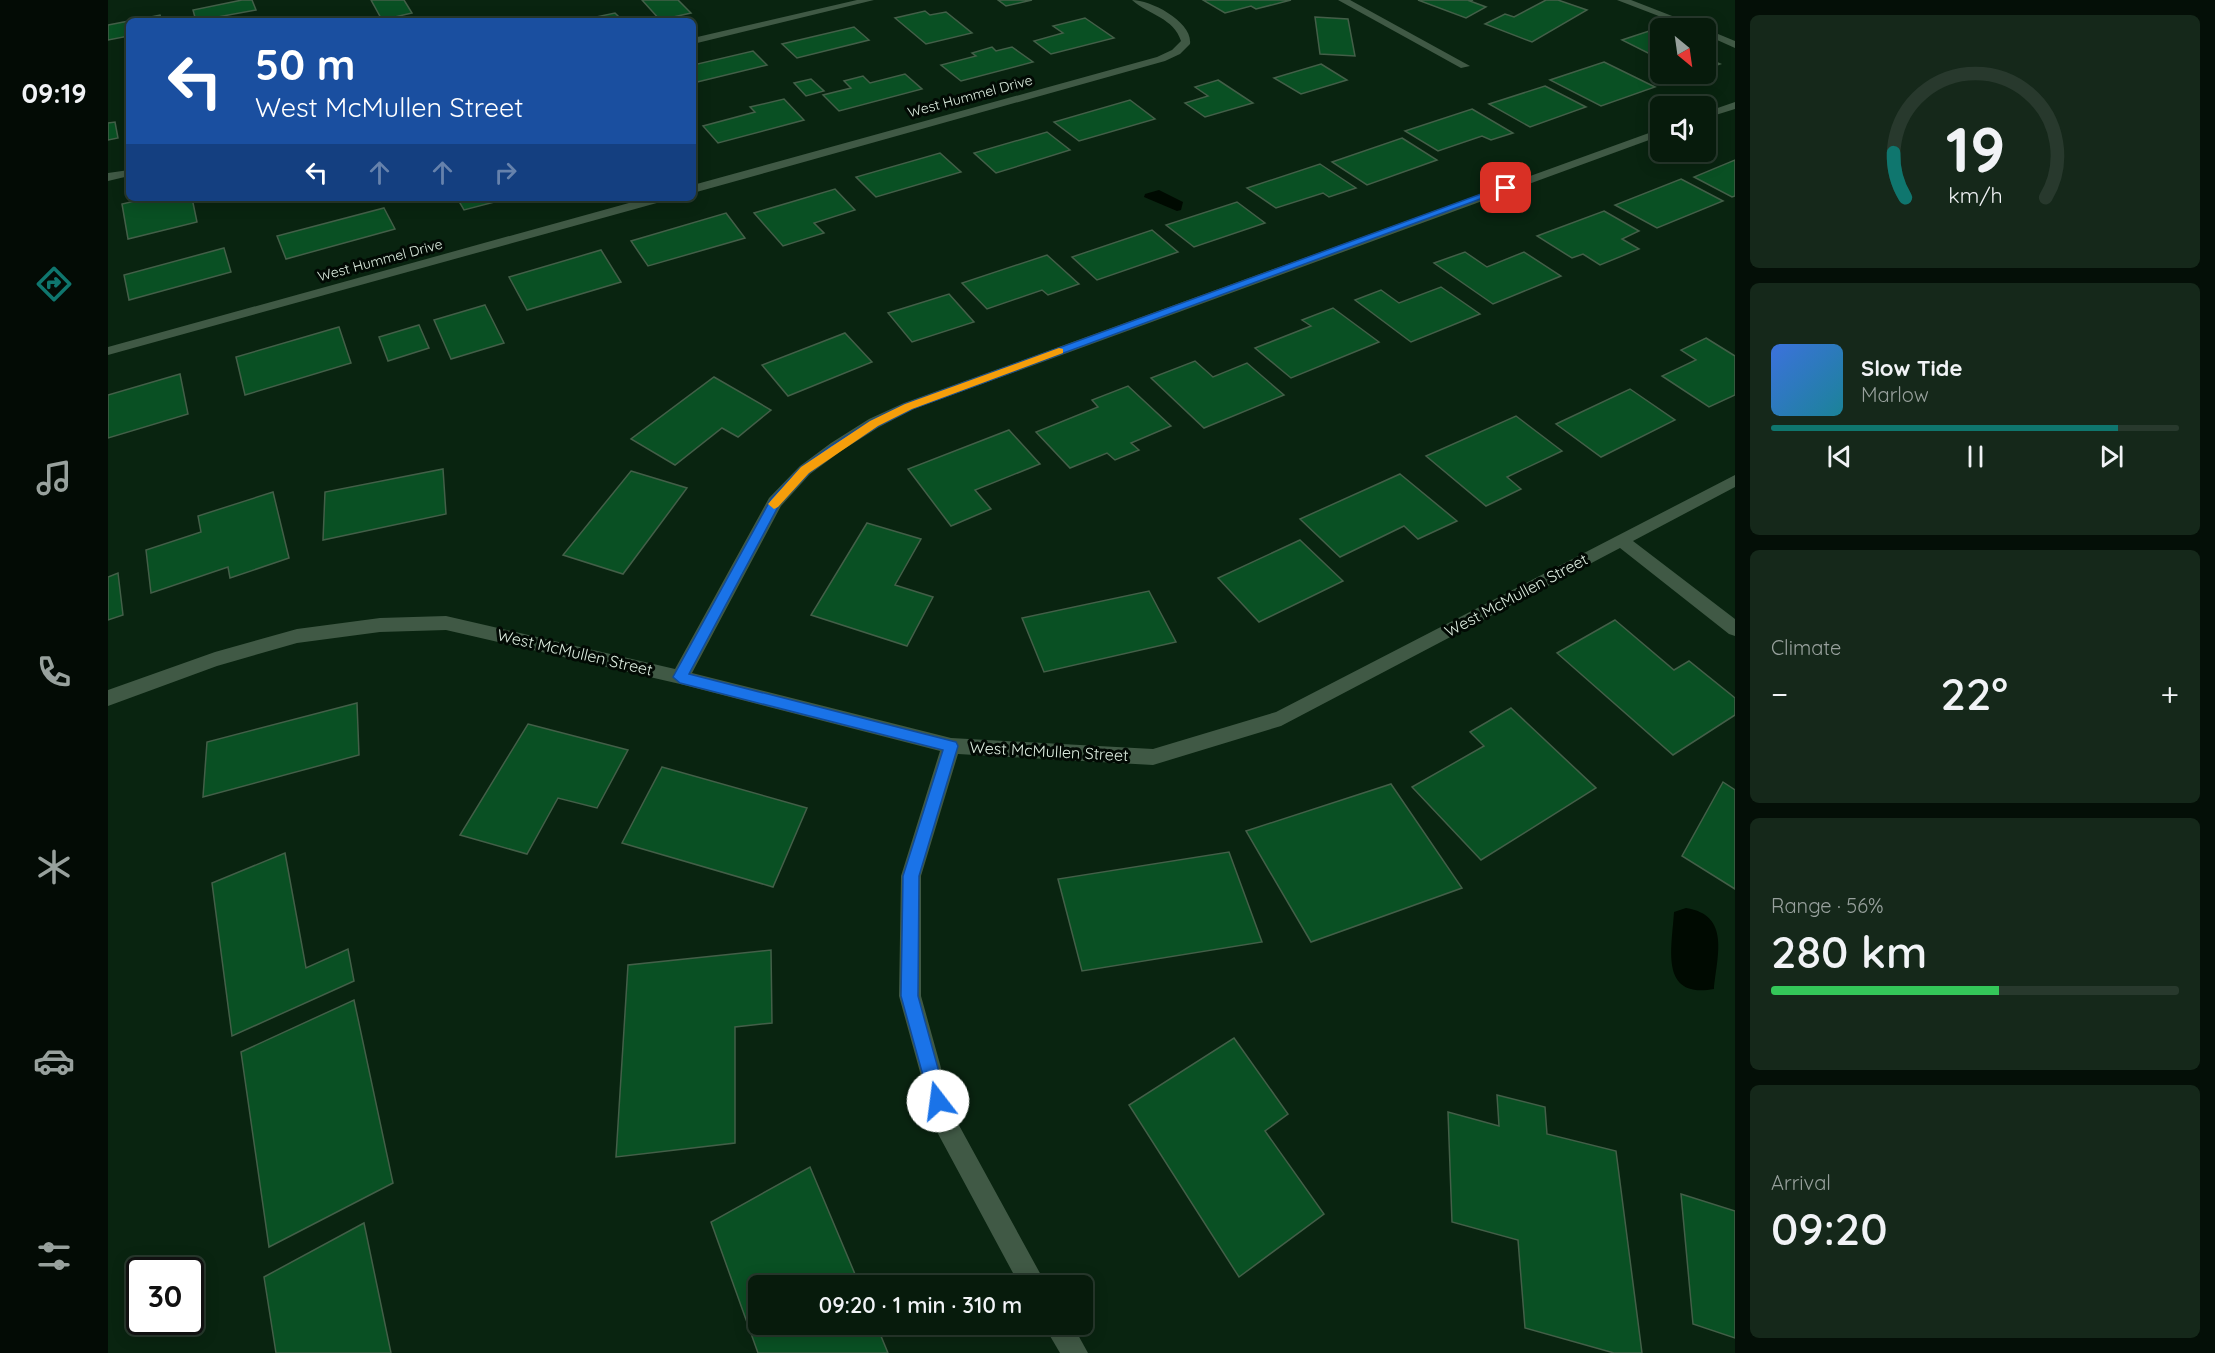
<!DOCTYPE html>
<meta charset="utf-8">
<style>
:root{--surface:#071b0c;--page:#15281a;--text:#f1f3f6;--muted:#98a19d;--line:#28392d;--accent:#0f766e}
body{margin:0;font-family:Quicksand,sans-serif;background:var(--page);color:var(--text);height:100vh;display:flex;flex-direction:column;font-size:22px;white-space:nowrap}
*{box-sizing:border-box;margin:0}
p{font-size:20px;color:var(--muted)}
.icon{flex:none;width:33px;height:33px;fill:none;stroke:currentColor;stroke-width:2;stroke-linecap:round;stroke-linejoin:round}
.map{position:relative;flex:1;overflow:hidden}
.details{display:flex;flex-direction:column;gap:15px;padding:15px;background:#040f07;width:480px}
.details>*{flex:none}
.top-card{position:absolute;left:18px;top:18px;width:570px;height:183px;border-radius:9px;box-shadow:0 3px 15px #0003,0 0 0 2px var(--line);background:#1a4fa0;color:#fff;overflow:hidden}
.needle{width:39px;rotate:151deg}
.buttons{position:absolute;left:1542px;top:18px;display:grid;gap:12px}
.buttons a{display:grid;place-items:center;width:66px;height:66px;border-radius:9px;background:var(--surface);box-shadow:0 3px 15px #0003,0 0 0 2px var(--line);font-size:30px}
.speed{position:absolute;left:18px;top:1257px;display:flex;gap:12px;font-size:30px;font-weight:700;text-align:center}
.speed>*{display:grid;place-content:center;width:78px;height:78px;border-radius:50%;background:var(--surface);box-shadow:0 3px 15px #0003,0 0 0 2px var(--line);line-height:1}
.speed .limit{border:3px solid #111;border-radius:9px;background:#fff;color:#111}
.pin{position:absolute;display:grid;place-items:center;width:51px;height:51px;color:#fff;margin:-26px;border-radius:12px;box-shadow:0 3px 9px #0006}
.me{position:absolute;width:66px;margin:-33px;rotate:345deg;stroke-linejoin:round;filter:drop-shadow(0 0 4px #0008)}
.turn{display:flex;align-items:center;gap:21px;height:126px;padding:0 30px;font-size:27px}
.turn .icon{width:78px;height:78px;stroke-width:2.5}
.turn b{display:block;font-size:42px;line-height:51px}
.lanes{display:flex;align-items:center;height:57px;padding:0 30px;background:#0003;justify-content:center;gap:30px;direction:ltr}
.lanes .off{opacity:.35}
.big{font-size:45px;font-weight:600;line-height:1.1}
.details .tile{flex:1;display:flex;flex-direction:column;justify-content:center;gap:9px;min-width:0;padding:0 21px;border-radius:9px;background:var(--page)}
.details .dial{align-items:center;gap:0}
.dial svg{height:156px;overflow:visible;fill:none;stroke:var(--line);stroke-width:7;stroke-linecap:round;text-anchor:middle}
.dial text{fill:var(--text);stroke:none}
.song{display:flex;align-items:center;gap:18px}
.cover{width:72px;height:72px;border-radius:9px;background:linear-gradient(135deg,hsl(220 70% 55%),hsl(190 70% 35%))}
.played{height:6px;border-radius:3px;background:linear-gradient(90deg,var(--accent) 85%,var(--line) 85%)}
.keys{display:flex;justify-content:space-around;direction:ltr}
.heat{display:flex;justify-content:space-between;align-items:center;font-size:33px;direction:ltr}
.charge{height:9px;border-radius:4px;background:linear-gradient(90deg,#34c759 56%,var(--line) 0)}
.trip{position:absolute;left:640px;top:1275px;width:345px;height:60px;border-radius:9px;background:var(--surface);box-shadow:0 3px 15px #0003,0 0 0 2px var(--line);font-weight:600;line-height:60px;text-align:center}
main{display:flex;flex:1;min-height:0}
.menu{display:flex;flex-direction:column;width:108px;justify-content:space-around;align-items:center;background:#030b05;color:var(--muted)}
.menu .icon{width:42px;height:42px}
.menu .on{color:var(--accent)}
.menu b{font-size:27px;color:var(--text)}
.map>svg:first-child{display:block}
</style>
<main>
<nav class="menu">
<b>09:19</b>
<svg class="icon on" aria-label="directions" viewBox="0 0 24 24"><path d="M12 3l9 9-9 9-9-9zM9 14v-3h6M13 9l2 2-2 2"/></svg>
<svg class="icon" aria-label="music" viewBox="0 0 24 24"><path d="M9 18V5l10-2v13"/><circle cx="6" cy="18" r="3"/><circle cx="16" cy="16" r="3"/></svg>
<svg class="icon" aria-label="phone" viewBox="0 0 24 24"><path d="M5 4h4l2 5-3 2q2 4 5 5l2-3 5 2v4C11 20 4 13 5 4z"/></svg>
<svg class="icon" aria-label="climate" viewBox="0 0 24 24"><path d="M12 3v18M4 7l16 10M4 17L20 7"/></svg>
<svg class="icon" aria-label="car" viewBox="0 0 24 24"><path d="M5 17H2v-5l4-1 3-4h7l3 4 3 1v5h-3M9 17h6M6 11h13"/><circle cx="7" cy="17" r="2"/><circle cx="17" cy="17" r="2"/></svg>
<svg class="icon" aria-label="filters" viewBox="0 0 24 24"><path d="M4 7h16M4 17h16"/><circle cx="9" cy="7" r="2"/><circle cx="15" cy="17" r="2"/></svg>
</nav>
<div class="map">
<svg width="1627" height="1353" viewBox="0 0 1627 1353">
<rect width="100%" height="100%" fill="#092410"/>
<g fill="#000a01">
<path d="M1051 190 1075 202 1073 210 1069 211 1036 197 1037 194Z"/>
<path d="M1578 908C1623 915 1609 956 1606 989 1551 999 1564 948 1566 912Z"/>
</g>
<g fill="#095023" stroke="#435f48" stroke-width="1.5">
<path d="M134 0H144L148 10 88 21 85 10Z"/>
<path d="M263 0H296L304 13 274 20Z"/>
<path d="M534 0H570L583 13 552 20Z"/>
<path d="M890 0H924L898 6Z"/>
<path d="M1095 0H1183L1148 9 1143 6 1117 13Z"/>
<path d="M1310 0H1365L1362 1 1378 7 1358 18Z"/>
<path d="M1438 0H1450L1479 10 1424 42 1377 24 1397 14 1406 17Z"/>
<path d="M817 11 822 15 838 12 864 33 818 44 787 18Z"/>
<path d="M507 13 515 21H469Z"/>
<path d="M52 15 54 21H23Z"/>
<path d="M1207 17 1240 19 1247 56 1212 54Z"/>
<path d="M977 18 1006 38 943 54 926 41 955 33 945 26Z"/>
<path d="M21 21V36L0 40V25Z"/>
<path d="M746 27 761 40 689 58 674 44Z"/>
<path d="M1541 31 1552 37V59L1514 40Z"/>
<path d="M884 47 888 51 904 47 925 62 853 81 833 65 868 56 864 53Z"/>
<path d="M645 51 659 65 585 83V65Z"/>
<path d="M1598 58 1612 64 1598 69Z"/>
<path d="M1496 62 1547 87 1493 106 1442 80Z"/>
<path d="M1213 64 1239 80 1193 94 1166 78Z"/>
<path d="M797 74 814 89 731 111 715 95 743 88 736 81 755 76 762 83Z"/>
<path d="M703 79 716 91 698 96 686 83Z"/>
<path d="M1110 80 1145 103 1097 117 1077 103 1100 96 1087 87Z"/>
<path d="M1437 86 1478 107 1422 127 1381 104Z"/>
<path d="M676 99 696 120 610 143 595 126 647 112 642 107Z"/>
<path d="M1022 100 1047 119 971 141 946 122Z"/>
<path d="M1364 109 1405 133 1383 140 1374 136 1330 151 1297 131Z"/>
<path d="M7 122 10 138 0 140V123Z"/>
<path d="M939 132 962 150 888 173 866 153Z"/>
<path d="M1294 138 1329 160 1259 185 1224 162Z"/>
<path d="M832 153 853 172 768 197 748 177Z"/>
<path d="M1627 160V196L1624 197 1586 177Z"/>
<path d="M1212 164 1248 188 1221 197 1215 193 1168 208 1139 188Z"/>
<path d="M1573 179 1615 201 1549 228 1507 205Z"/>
<path d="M727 189 747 210 706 223 716 233 675 246 646 213Z"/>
<path d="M40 198H84L89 222 20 239 14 204Z"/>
<path d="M349 198H402L356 210Z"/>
<path d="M1129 202 1157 223 1086 247 1058 225Z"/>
<path d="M276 208 287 229 178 259 169 236Z"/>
<path d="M1496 211 1531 231 1514 239 1531 249 1492 265 1475 254 1464 258 1429 236Z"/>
<path d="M618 213 637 238 540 266 523 241Z"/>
<path d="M1044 230 1070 252 989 280 964 257Z"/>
<path d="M116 248 123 272 21 300 16 275Z"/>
<path d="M493 250 513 282 419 310 401 277Z"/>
<path d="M1357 252 1379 267 1416 252 1453 276 1385 304 1326 263Z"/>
<path d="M939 255 971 284 940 295 934 290 879 309 854 283Z"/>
<path d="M1333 287 1372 314 1303 342 1247 300 1273 290 1291 303Z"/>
<path d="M841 294 866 322 804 342 780 313Z"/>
<path d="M377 305 396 343 343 359 326 320Z"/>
<path d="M1225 308 1271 342 1183 378 1147 348 1203 326 1194 320Z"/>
<path d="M311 325 321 348 280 361 271 337Z"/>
<path d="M231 327 243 363 137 395 128 357Z"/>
<path d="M737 333 764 362 680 396 654 365Z"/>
<path d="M1598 338 1627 356V395L1601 407 1554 376 1588 360 1573 350Z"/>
<path d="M1087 361 1105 377 1139 363 1176 395 1096 428 1043 378Z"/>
<path d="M72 374 80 414 0 438V395Z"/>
<path d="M606 377 663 410 630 437 614 428 567 465 523 439Z"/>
<path d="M1020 386 1063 426 1023 443 1031 450 1007 460 999 453 962 468 928 432 990 407 984 400Z"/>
<path d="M1522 389 1567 420 1493 457 1448 424Z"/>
<path d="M1408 416 1454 451 1399 477 1413 489 1378 506 1318 456Z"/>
<path d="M901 430 932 464 867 490 883 509 843 526 800 469Z"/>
<path d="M335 469 338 514 215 540 217 492Z"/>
<path d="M523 471 579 488 515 574 455 555Z"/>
<path d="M1292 474 1349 521 1310 539 1296 526 1232 557 1192 519Z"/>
<path d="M165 492 181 558 122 578 120 567 43 593 38 550 93 532 90 516Z"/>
<path d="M759 523 813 539 787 585 825 597 799 646 703 615Z"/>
<path d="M1192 540 1235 581 1151 622 1110 578Z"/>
<path d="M10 573 15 615 0 620V577Z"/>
<path d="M1041 591 1068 642 936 672 914 618Z"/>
<path d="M1507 620 1566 670 1581 661 1627 698V715L1565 755 1449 653Z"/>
<path d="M249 703 251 755 95 797 99 742Z"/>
<path d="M1403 708 1488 788 1373 860 1304 787 1376 746 1362 732Z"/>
<path d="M420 724 520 750 489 808 450 798 419 854 352 835Z"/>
<path d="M554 767 699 808 665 887 514 843Z"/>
<path d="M1615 782 1627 790V889L1574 856Z"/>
<path d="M1283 784 1354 888 1203 942 1138 831Z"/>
<path d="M1121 852 1154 942 974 971 950 879Z"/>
<path d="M177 853 198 968 240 949 246 981 124 1036 104 883Z"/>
<path d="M663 950 664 1023 627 1027V1143L508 1157 520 965Z"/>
<path d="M246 1000 285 1183 161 1247 133 1052Z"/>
<path d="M1126 1038 1180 1114 1157 1131 1216 1214 1131 1277 1021 1105Z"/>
<path d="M1389 1095 1437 1107 1439 1134 1508 1151 1534 1353H1506L1417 1328 1410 1240 1344 1222 1340 1112 1391 1126Z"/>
<path d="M702 1167 752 1286H651V1324H768L780 1353H650L603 1222Z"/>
<path d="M1573 1194 1627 1211V1338L1585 1324Z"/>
<path d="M256 1223 283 1353H168L156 1277Z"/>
</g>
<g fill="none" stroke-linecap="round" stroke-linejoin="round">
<g fill="#405945" fill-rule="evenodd">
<path d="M749 0H766L585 44V38Z"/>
<path d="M1024 0C1043 0 1085 22 1082 44L1072 54 1057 61 585 193V185L1049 57 1064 50 1073 41C1066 18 1041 15 1024 0Z"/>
<path d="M1230 0H1242L1362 66 1353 68Z"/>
<path d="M1509 0H1523L1595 28H1582Z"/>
<path d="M1598 29 1627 41V48L1598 35Z"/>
<path d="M1627 102V109L1598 118V112Z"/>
<path d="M1552 129V136L806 409 771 427 733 451 702 474 673 506 584 673 843 738 1045 749 1168 712 1627 475V487L1525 541 1627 619V636L1621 634 1512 548 1173 726 1045 765 850 754 813 876V996L847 1118 939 1286H912L828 1130 791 996 793 876 832 751 572 684 338 630 272 632 189 643 109 666 0 706V690L107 652 189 629 272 618 338 616 567 669 661 498 692 466 723 443 761 419 796 403Z"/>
<path d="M21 170V176L0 181V173Z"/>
<path d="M539 198H558L556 201 0 355V347Z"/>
<path d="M935 1324H964L980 1353H952Z"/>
</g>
</g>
<path fill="#1a73e8" stroke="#114b97" stroke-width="1.5" d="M1395 186 1402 188 804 409 770 426 732 450 701 473 671 505 581 674 848 742 850 746 811 876 810 996 839 1101 837 1108 830 1110 824 1108 793 996 795 876 835 750 572 683 565 677 663 499 693 467 724 445 762 421 797 404Z"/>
<path fill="#f59e0b" d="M951 348 955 349V353L804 409 770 426 701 473 670 507 666 509 660 504 693 467 762 421 797 404Z"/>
<g text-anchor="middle" stroke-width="6" stroke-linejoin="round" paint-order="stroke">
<g font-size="14" fill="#deeee1" stroke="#020a04">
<text transform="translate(862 96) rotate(-15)" y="5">West Hummel Drive</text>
<text transform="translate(272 260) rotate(-15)" y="5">West Hummel Drive</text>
</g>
<g font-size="16" fill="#deeee1" stroke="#020a04">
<text transform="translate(1408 595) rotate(-28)" y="6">West McMullen Street</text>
<text transform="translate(467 652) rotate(13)" y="6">West McMullen Street</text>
<text transform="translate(941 751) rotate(3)" y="6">West McMullen Street</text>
</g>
</g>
</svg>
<div class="buttons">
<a><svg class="needle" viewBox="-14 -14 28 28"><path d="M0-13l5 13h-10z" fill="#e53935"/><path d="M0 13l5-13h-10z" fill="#98a19d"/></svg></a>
<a><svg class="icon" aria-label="sound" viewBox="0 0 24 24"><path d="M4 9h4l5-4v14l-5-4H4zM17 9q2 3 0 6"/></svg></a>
</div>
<div class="speed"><div class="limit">30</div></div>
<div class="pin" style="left:1398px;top:188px;background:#d93025"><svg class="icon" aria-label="arrive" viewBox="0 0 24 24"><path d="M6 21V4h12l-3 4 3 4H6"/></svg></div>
<svg class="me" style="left:830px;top:1101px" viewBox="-20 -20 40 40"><circle r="19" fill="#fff"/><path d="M0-13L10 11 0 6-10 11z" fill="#1a73e8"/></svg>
<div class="trip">09:20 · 1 min · 310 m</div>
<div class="top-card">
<div class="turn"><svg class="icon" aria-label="left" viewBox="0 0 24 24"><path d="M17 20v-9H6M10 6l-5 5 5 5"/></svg><div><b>50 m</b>West McMullen Street</div></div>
<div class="lanes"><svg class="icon" aria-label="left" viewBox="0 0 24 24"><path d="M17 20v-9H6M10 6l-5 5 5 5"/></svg><svg class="icon off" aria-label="ahead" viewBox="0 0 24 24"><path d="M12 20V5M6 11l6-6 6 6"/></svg><svg class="icon off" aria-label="ahead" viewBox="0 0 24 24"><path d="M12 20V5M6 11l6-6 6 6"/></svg><svg class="icon off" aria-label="right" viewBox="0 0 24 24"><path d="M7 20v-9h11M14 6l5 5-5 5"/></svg></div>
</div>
</div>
<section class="details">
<div class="tile dial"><svg viewBox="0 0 100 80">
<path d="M14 69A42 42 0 1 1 86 69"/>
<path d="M14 69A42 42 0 0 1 8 46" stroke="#0f766e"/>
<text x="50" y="56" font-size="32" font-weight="700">19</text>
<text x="50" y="72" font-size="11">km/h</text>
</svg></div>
<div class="tile">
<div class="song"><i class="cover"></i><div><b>Slow Tide</b><p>Marlow</p></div></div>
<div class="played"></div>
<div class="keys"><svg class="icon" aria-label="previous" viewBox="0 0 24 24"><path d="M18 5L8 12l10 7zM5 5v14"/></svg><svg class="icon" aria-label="pause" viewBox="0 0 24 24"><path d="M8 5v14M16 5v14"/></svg><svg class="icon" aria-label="next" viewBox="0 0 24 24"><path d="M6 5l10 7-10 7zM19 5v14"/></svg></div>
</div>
<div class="tile"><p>Climate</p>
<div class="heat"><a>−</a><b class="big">22°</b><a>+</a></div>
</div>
<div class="tile"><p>Range · 56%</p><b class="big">280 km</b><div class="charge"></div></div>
<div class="tile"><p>Arrival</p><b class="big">09:20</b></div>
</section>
</main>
